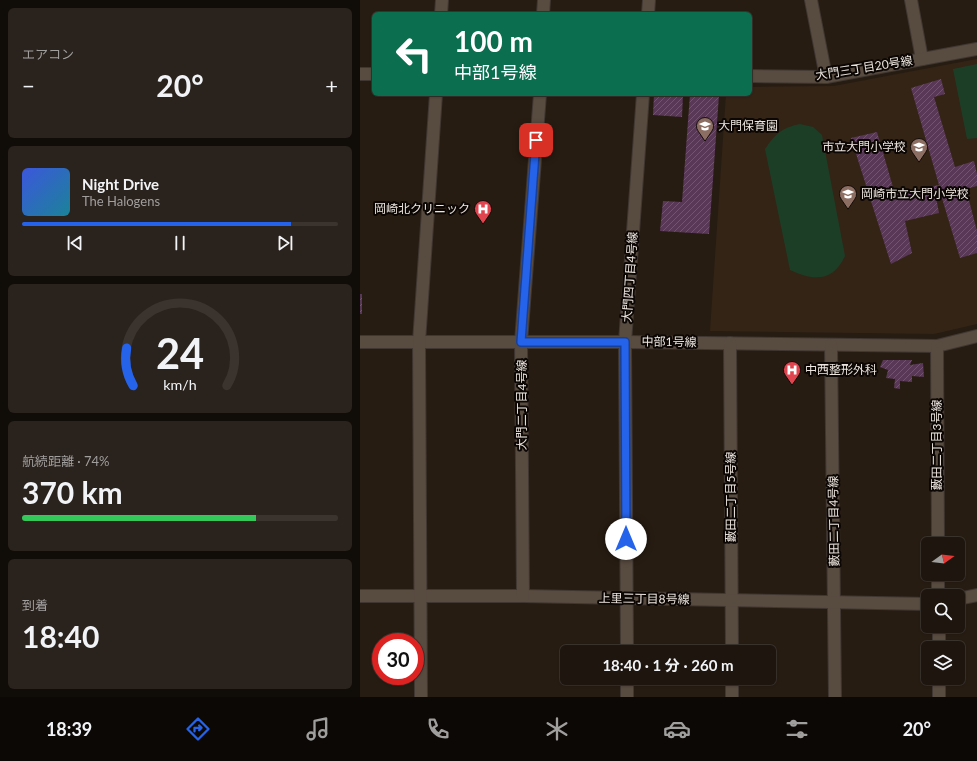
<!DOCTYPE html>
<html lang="ja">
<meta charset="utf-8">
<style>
:root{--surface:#1d150e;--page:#2a221c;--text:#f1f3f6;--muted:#a09f9e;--line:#3b342e;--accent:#2563eb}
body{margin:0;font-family:Lato,"Noto Sans JP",sans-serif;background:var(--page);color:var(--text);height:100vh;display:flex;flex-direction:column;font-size:15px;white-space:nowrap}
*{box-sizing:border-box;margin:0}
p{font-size:13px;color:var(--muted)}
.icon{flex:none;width:22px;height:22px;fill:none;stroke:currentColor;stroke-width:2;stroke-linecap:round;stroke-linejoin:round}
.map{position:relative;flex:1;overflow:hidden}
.details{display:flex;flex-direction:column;gap:8px;padding:8px;background:#100c08;width:360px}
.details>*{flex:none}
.banner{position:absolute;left:12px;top:12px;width:380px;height:84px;border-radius:6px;box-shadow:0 1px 3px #0004,0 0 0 1px var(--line);background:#0b6e4f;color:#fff;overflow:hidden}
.needle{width:26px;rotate:75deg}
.buttons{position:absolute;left:561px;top:537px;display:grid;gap:8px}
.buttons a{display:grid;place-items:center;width:44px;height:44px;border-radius:6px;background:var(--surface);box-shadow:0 1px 3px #0004,0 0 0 1px var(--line);font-size:20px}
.speed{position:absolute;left:12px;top:633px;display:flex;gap:8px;font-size:20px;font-weight:700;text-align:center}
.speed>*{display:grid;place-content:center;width:52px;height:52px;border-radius:50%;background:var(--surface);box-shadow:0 1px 3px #0004,0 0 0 1px var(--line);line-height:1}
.speed .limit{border:6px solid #d22;background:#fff;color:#111}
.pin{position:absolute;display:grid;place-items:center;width:34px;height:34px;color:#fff;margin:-17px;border-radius:8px;box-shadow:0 2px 6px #0006}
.me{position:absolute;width:44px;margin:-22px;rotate:0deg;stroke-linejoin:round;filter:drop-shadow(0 0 3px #0008)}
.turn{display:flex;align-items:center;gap:14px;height:84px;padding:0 16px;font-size:18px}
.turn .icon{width:52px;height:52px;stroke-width:2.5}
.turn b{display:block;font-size:28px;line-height:34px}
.big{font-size:30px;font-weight:700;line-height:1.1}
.details .widget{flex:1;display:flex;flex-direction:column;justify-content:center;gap:6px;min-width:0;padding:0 14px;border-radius:6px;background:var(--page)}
.details .dial{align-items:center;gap:0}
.dial svg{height:104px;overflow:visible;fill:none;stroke:var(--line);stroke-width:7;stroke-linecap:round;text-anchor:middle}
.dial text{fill:var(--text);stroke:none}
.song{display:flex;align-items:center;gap:12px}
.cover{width:48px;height:48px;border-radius:6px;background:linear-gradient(135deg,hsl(230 70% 55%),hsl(190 70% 35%))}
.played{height:4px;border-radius:2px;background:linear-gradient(90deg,var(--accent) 85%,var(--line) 85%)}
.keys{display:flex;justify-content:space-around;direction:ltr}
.heat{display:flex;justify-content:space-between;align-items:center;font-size:22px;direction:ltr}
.charge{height:6px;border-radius:3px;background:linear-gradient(90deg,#34c759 74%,var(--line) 0)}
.trip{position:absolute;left:200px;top:645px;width:216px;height:40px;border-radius:6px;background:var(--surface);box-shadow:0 1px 3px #0004,0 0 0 1px var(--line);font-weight:700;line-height:40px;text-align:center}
.tab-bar{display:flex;height:64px;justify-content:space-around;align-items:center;background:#0c0806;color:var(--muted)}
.tab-bar .icon{width:28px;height:28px}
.tab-bar .selected{color:var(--accent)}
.tab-bar b{font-size:18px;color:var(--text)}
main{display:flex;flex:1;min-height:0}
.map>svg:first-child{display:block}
</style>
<main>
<section class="details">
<div class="widget"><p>エアコン</p>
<div class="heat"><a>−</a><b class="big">20°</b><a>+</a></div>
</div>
<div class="widget">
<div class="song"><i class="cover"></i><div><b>Night Drive</b><p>The Halogens</p></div></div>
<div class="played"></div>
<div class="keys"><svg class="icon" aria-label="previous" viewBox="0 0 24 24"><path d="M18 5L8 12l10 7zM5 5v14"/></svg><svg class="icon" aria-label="pause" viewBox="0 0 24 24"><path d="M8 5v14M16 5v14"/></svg><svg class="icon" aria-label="next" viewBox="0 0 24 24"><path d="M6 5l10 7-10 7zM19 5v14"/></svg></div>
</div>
<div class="widget dial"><svg viewBox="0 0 100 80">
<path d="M14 69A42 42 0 1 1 86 69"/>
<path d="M14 69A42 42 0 0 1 9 40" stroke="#2563eb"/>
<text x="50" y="56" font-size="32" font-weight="700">24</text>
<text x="50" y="72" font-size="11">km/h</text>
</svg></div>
<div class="widget"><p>航続距離 · 74%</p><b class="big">370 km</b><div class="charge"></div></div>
<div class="widget"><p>到着</p><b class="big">18:40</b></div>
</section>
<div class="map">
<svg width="617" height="697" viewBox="0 0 617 697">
<defs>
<pattern id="building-hatch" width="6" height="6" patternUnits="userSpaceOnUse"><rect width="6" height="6" fill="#593757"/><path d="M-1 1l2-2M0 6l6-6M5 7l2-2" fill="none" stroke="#71546f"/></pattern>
</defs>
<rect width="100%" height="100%" fill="#271c12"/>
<path fill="#342416" d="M617 59V324L574 334 350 331 366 94H390V87L474 86Z"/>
<g fill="#1d3e26">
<path d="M617 64V138L607 139 593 69Z"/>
<path d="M440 124 453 127 462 135 485 256C473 282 453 281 430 270L405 149C416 133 422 128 440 124Z"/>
</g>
<g fill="url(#building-hatch)">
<path d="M581 79 585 94 574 97 595 167 614 161 617 174V186L606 189 617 231V253L600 258 581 195 576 197 579 213 545 221 552 253 531 264 491 138 517 132 535 194 579 185 551 88Z"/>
<path d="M294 94H323L322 117 293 115Z"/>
<path d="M330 94 359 95 349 234 300 231 303 201 322 202Z"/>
<rect x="0" y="294" width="2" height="20"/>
<path d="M523 360H552L550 365 563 363 564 377 552 376V382L540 381V389L534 388 535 379 526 378 528 370 520 367Z"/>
</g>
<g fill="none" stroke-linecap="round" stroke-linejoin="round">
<defs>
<g id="street">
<path d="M451 0 466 77"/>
<path d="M551 0 562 59"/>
<path d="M81 14 82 0"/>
<path d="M183 14 184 0"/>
<path d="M288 14 289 0"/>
<path d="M0 74H14"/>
<path d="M390 76 466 77 617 49"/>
<path d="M0 342H265L577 346 617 336"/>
<path d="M370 343 372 652"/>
<path d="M471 345 475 697"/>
<path d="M577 346 578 544"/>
<path d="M578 574V596"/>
<path d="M0 596H163L568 604"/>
<path d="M163 596 161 342 180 94"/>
<path d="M598 599 617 595"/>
<path d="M579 626V648"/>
<path d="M267 652 265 342 283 94"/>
<path d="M267 678V697"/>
<path d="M372 678V697"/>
<path d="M579 678V697"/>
<path d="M61 697 59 342 76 94"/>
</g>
</defs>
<use href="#street" stroke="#403732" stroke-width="14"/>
<use href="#street" stroke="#584b40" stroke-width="12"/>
</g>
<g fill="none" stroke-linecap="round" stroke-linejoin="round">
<defs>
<path id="route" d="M176 140 161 342H265L266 539"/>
</defs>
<use href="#route" stroke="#184099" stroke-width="10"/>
<use href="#route" stroke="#2563eb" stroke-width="7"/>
</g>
<defs>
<symbol id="school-pin" viewBox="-11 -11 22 30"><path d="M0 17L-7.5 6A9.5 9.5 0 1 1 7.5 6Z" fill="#8d6e63" stroke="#0c0704"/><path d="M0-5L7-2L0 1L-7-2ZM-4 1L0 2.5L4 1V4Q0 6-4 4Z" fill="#fff"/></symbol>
<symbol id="hospital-pin" viewBox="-11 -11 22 30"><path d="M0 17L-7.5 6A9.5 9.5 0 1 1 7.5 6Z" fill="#e0444e" stroke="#0c0704"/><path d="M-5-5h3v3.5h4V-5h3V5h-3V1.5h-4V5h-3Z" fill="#fff"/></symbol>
</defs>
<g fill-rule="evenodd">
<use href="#school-pin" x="335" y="116" width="20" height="27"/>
<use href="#school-pin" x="549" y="137" width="20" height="27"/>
<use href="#school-pin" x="478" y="184" width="20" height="27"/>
<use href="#hospital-pin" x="113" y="199" width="20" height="27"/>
<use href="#hospital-pin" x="422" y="360" width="20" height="27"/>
</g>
<g text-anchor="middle" stroke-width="4" stroke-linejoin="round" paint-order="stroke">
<g font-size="12" fill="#ece4de" stroke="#0c0704">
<text transform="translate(504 68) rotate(-9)" y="4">大門三丁目20号線</text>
<text transform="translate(270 277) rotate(-86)" y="4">大門四丁目4号線</text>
<text transform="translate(309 342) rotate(1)" y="4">中部1号線</text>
<text transform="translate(162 405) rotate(-90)" y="4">大門二丁目4号線</text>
<text transform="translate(577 445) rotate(-90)" y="4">藪田二丁目3号線</text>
<text transform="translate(371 497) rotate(-90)" y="4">藪田二丁目5号線</text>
<text transform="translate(474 521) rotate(-91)" y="4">藪田二丁目4号線</text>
<text transform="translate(284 599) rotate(1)" y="4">上里三丁目8号線</text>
</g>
<g font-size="12" fill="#ece4de" stroke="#0c0704" text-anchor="start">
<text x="358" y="130">大門保育園</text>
<text x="546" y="151" text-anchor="end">市立大門小学校</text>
<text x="501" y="198">岡崎市立大門小学校</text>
<text x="110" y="213" text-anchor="end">岡崎北クリニック</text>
<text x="445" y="374">中西整形外科</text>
</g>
</g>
</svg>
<div class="buttons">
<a><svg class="needle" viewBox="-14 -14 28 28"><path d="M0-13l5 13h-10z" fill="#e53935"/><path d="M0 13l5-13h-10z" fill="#a09f9e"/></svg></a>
<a><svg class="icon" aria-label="search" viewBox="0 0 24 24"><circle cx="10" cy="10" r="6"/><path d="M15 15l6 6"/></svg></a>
<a><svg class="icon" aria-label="layers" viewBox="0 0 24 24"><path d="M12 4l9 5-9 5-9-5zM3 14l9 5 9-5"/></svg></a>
</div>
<div class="speed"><div class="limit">30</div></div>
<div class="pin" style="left:176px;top:140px;background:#d93025"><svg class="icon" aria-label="arrive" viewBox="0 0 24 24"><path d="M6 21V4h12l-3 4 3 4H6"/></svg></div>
<svg class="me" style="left:266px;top:539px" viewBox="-20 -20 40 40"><circle r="19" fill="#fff"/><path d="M0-13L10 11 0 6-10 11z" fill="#2563eb"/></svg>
<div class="trip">18:40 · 1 分 · 260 m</div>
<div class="banner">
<div class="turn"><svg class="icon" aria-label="left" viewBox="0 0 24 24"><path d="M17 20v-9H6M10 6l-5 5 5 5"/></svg><div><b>100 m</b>中部1号線</div></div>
</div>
</div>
</main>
<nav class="tab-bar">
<b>18:39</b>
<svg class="icon selected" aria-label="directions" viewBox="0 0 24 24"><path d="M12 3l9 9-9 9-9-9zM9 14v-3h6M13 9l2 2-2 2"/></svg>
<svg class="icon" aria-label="music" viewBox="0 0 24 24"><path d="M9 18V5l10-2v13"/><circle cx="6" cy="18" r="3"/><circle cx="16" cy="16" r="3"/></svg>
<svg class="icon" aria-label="phone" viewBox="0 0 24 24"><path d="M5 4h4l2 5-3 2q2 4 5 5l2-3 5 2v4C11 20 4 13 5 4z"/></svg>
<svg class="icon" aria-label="climate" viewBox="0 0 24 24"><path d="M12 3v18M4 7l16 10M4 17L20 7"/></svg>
<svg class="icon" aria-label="car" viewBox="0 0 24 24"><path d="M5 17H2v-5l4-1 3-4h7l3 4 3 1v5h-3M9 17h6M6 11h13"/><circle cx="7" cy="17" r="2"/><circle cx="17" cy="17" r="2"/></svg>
<svg class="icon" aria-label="filters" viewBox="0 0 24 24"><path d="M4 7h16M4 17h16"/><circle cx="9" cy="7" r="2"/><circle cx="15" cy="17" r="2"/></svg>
<b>20°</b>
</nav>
